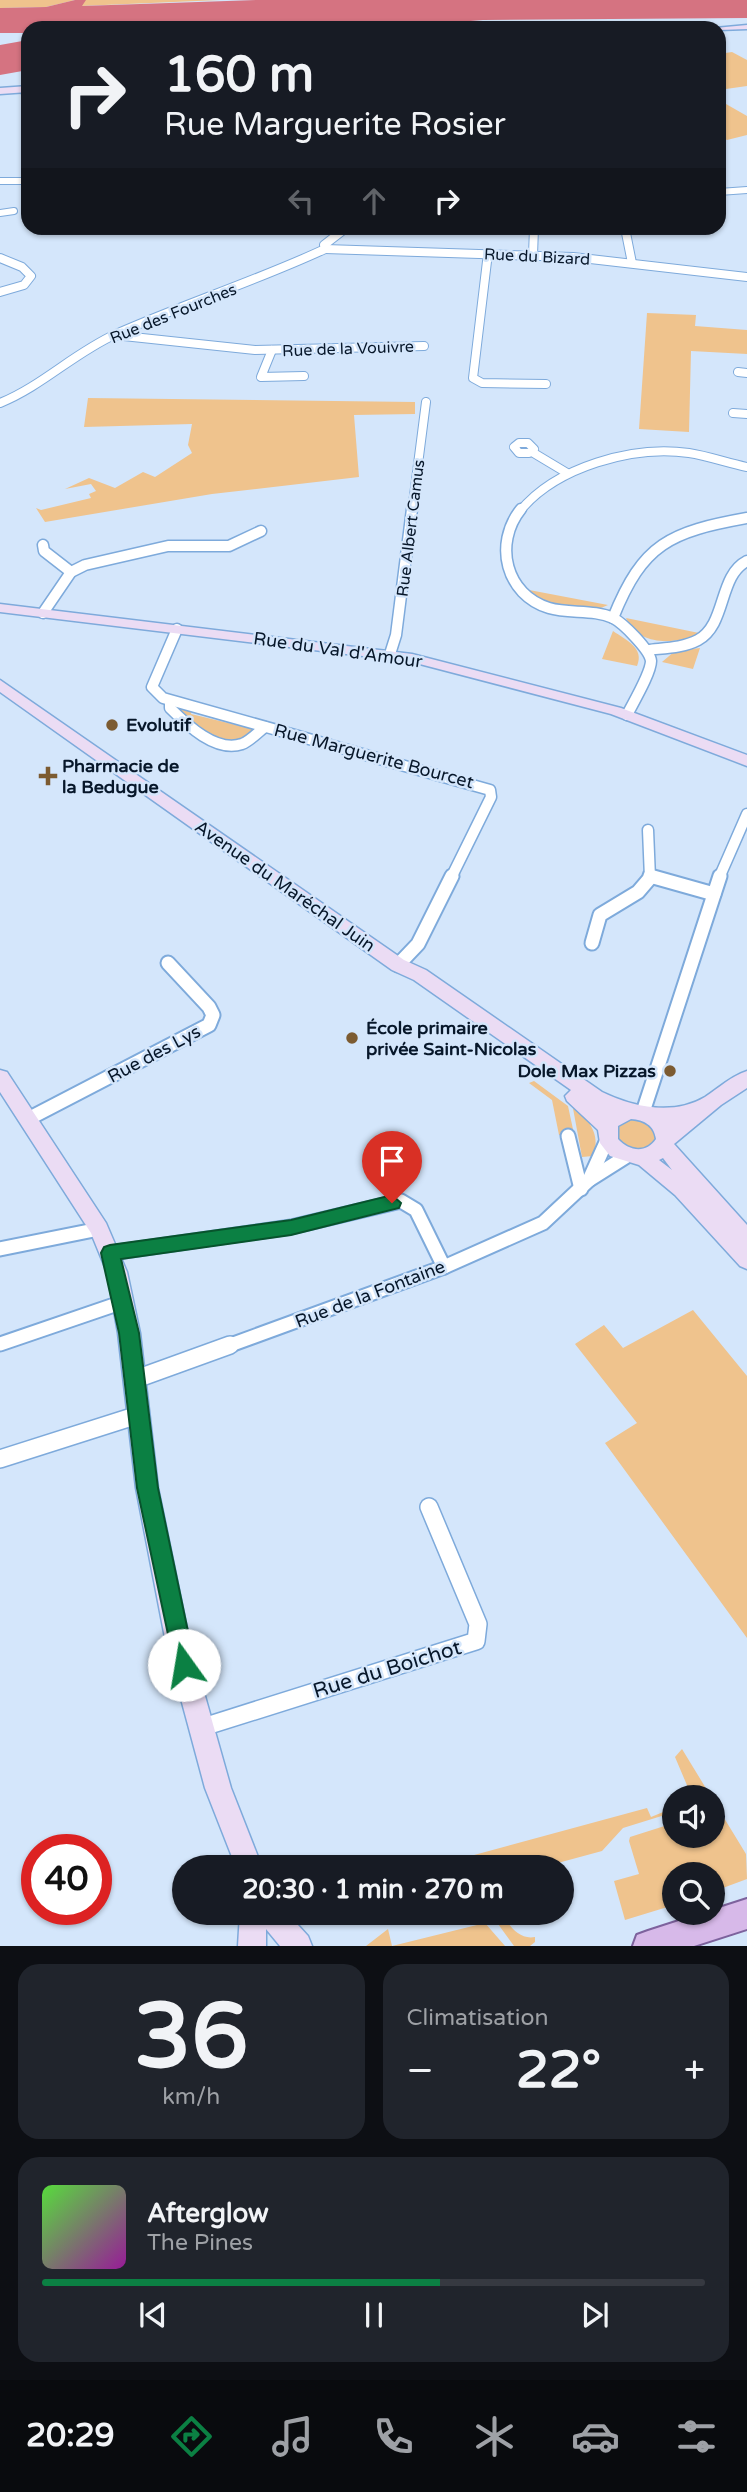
<!DOCTYPE html>
<html lang="fr">
<meta charset="utf-8">
<style>
:root{--surface:#171b24;--page:#20242c;--text:#f1f3f6;--muted:#9ea1a6;--line:#363941;--accent:#0b8043}
body{margin:0;font-family:"Varela Round",sans-serif;background:var(--page);color:var(--text);height:100vh;display:flex;flex-direction:column;font-size:26px;white-space:nowrap}
*{box-sizing:border-box;margin:0}
p{font-size:23px;color:var(--muted)}
.icon{flex:none;width:38px;height:38px;fill:none;stroke:currentColor;stroke-width:2;stroke-linecap:round;stroke-linejoin:round}
.map{position:relative;height:1946px;overflow:hidden}
.drawer{display:flex;flex-direction:column;gap:18px;padding:18px;background:#0d0f14;flex:1}
.drawer>*{flex:none}
.guide{position:absolute;left:21px;top:21px;width:705px;height:214px;border-radius:21px;box-shadow:0 2px 5px #0004;background:#171b24;color:var(--text);overflow:hidden}
.controls{position:absolute;left:662px;top:1785px;display:grid;gap:14px}
.controls a{display:grid;place-items:center;width:63px;height:63px;border-radius:50%;background:var(--surface);box-shadow:0 2px 5px #0004;font-size:35px}
.speed{position:absolute;left:21px;top:1834px;display:flex;gap:14px;font-size:35px;font-weight:700;text-align:center}
.speed>*{display:grid;place-content:center;width:91px;height:91px;border-radius:50%;background:var(--surface);box-shadow:0 2px 5px #0004;line-height:1}
.speed .limit{border:10px solid #d22;background:#fff;color:#111}
.pin{position:absolute;display:grid;place-items:center;width:60px;height:60px;color:#fff;margin:-72px -30px;border-radius:50% 50% 50% 0;rotate:-45deg;box-shadow:0 0 7px #0007}
.pin .icon{rotate:45deg}
.me{position:absolute;width:77px;margin:-38px;rotate:347deg;stroke-linejoin:round;filter:drop-shadow(0 0 5px #0008)}
.turn{display:flex;align-items:center;gap:24px;height:147px;padding:0 28px;font-size:32px}
.turn .icon{width:91px;height:91px;stroke-width:2.5}
.turn b{display:block;font-size:49px;line-height:60px}
.lanes{display:flex;align-items:center;height:66px;padding:0 28px;background:#0003;justify-content:center;gap:35px;direction:ltr}
.lanes .off{opacity:.35}
.big{font-size:52px;font-weight:800;line-height:1.1}
.drawer .card{flex:1;display:flex;flex-direction:column;justify-content:center;gap:10px;min-width:0;padding:0 24px;border-radius:21px;background:var(--page)}
.drawer .dial{align-items:center;gap:0}
.dial b{font-size:91px;line-height:1}
.song{display:flex;align-items:center;gap:21px}
.cover{width:84px;height:84px;border-radius:10px;background:linear-gradient(135deg,hsl(110 70% 55%),hsl(300 70% 35%))}
.played{height:7px;border-radius:4px;background:linear-gradient(90deg,var(--accent) 60%,var(--line) 60%)}
.keys{display:flex;justify-content:space-around;direction:ltr}
.heat{display:flex;justify-content:space-between;align-items:center;font-size:38px;direction:ltr}
.drawer .tiles{flex:1;display:grid;gap:18px;grid-template-columns:1fr 1fr}
.card:last-child{grid-column:span 2}
.trip{position:absolute;left:172px;top:1855px;width:402px;height:70px;border-radius:35px;background:var(--surface);box-shadow:0 2px 5px #0004;font-weight:800;line-height:70px;text-align:center}
.tabs{display:flex;height:112px;justify-content:space-around;align-items:center;background:#090b0e;color:var(--muted)}
.tabs .icon{width:49px;height:49px}
.tabs .active{color:var(--accent)}
.tabs b{font-size:32px;color:var(--text)}
.map>svg:first-child{display:block}
</style>
<div class="map">
<svg width="747" height="1946" viewBox="0 0 747 1946">
<rect width="100%" height="100%" fill="#d4e6fb"/>
<g fill="#efc38d">
<path d="M0 0H75L46 7 0 8Z"/>
<path d="M85 0H220L81 6Z"/>
<path d="M732 52 747 60V86L719 90V54Z"/>
<path d="M719 100 747 116V135L727 140 719 135 722 122 719 120Z"/>
<path d="M647 313 696 315 695 326 747 330V354L691 351 689 432 639 429Z"/>
<path d="M88 398 415 402V414L354 415 359 477 212 494 45 522 36 508 41 510 91 498 89 494 96 491 91 484 65 489 89 478 115 488 143 472 155 477 192 453 188 445 192 424 84 427Z"/>
<path d="M524 589 608 605C581 618 546 605 524 589Z"/>
<path d="M626 618 699 633 700 634C675 644 639 647 626 618Z"/>
<path d="M613 631C626 640 645 648 637 666L602 659Z"/>
<path d="M700 648 693 669 662 662 675 651Z"/>
<path d="M174 706 192 710 191 714 257 730 252 737 223 743 183 718Z"/>
<path d="M534 1081 568 1106 574 1134 559 1135 552 1100 529 1083Z"/>
<path d="M572 1103C587 1119 602 1133 593 1156L582 1157Z"/>
<path d="M628 1118H641L655 1129 657 1140 649 1148 630 1150 617 1140 616 1129Z"/>
<path d="M693 1310 747 1376V1638L605 1443 637 1423 575 1344 604 1325 623 1348Z"/>
<path d="M682 1749 746 1854 747 1879 712 1892V1874H674V1905L625 1920 614 1881 639 1874 629 1841 630 1837 674 1823V1836H712V1797H692L675 1757Z"/>
<path d="M647 1808 651 1817 668 1810V1814L623 1828 602 1851 543 1867H478L476 1862 455 1867H430Z"/>
<path d="M490 1913H502C509 1926 519 1940 535 1937V1942L530 1946H514Z"/>
<path d="M485 1923 505 1946H366L388 1929 392 1946Z"/>
</g>
<g fill="#d57381">
<path d="M75 0H86L82 6 257 0H747V18L483 20 446 23 437 28H28V33H0V8L46 7Z"/>
<path d="M28 40V70L0 75V45Z"/>
</g>
<g fill="none" stroke-linecap="round" stroke-linejoin="round">
<defs>
<g id="street-far4">
<path d="M23 89 28 102"/>
<path d="M0 181H28"/>
<path d="M719 192 747 190"/>
<path d="M0 213 14 211"/>
</g>
<g id="street-far3">
<path d="M625 228 632 263"/>
<path d="M325 249 573 257 747 277"/>
<path d="M488 253 473 378 482 383 546 384"/>
<path d="M533 255 534 228"/>
<path d="M0 258 22 267 31 276 24 285 0 292"/>
<path d="M114 335 255 350 424 346"/>
<path d="M272 350 261 377 304 376"/>
<path d="M738 372 747 373"/>
<path d="M0 403C42 386 74 353 116 334 184 304 256 281 325 249L324 245 346 228"/>
<path d="M733 413 747 414"/>
<path d="M519 443H528L534 449 529 453H519L514 447Z"/>
<path d="M532 452 567 473"/>
<path d="M412 511 426 402"/>
<path d="M520 511C556 467 633 445 689 453 708 456 728 463 747 467"/>
</g>
<g id="street-far2">
<path d="M521 509C493 544 506 595 549 608 569 614 594 609 613 618 623 623 650 650 651 661 651 673 633 703 627 715"/>
<path d="M43 545 44 551 71 572"/>
<path d="M43 613 71 572 85 565 168 546H229L261 531"/>
<path d="M613 618C643 543 670 532 747 518"/>
<path d="M177 629 152 687 163 698 490 790 491 797 451 878"/>
<path d="M648 650C664 648 683 648 698 640 727 624 718 576 747 561"/>
<path d="M390 654 396 635 412 509"/>
<path d="M170 701V708C187 725 216 753 242 744 250 741 258 732 265 727"/>
<path d="M648 830 650 878"/>
<path d="M719 878 747 814"/>
</g>
<g id="street-far1">
<path d="M650 876 714 894"/>
<path d="M592 943 600 915 638 892 650 878"/>
<path d="M398 965 418 944 452 876"/>
<path d="M643 1112 720 876"/>
<path d="M28 1119 209 1025 213 1015 209 1007 168 963"/>
<path d="M568 1136 581 1189"/>
<path d="M589 1180 608 1138"/>
<path d="M0 1249 99 1229"/>
<path d="M110 1253 291 1227 401 1201 416 1210 444 1267"/>
<path d="M0 1344 123 1302"/>
<path d="M225 1347 444 1267 543 1223 589 1180 627 1156"/>
</g>
<g id="street">
<path d="M136 1379 230 1345"/>
<path d="M0 1459 138 1415"/>
<path d="M200 1728 476 1641 478 1624 429 1507"/>
</g>
<g id="secondary">
<path d="M747 25V29L719 30 715 28Z"/>
<path d="M28 86V92L0 94V88Z"/>
<path d="M0 604 412 654 621 708 747 755V766L611 714 412 662 0 612Z"/>
<path d="M0 680 404 960 426 970 602 1092C633 1107 673 1116 705 1097 719 1088 731 1076 747 1071V1088L721 1105 674 1144 747 1225V1269L740 1266 675 1195 639 1165 610 1156 600 1143 598 1130 567 1101 565 1096 571 1090 414 980 392 970 0 692ZM631 1119C644 1120 654 1125 656 1139 646 1154 629 1151 618 1139V1126ZM663 1158 672 1170 659 1160Z"/>
<path d="M0 1070 7 1072 106 1223 127 1272 140 1333 158 1488 190 1643 231 1788 262 1867H236L205 1788 166 1643 136 1488 118 1333 107 1272 91 1233 0 1092Z"/>
<path d="M240 1913H287L308 1936 312 1946H280L266 1929V1946H238Z"/>
</g>
<path id="primary" d="M747 1899V1929L694 1946H633L637 1935 648 1931Z"/>
</defs>
<use href="#street-far4" stroke="#7eaadb" stroke-width="8"/>
<use href="#street-far3" stroke="#7eaadb" stroke-width="10"/>
<use href="#street-far2" stroke="#7eaadb" stroke-width="13"/>
<use href="#street-far1" stroke="#7eaadb" stroke-width="17"/>
<use href="#street" stroke="#7eaadb" stroke-width="20"/>
<use href="#secondary" stroke="#7eaadb" stroke-width="3"/>
<use href="#primary" stroke="#7d629d" stroke-width="4"/>
<use href="#street-far4" stroke="#fff" stroke-width="6"/>
<use href="#street-far3" stroke="#fff" stroke-width="8"/>
<use href="#street-far2" stroke="#fff" stroke-width="10"/>
<use href="#street-far1" stroke="#fff" stroke-width="13"/>
<use href="#street" stroke="#fff" stroke-width="17"/>
<use href="#secondary" fill="#ebdcf4" fill-rule="evenodd"/>
<use href="#primary" fill="#d7b9e9" fill-rule="evenodd"/>
</g>
<path fill="#0b8043" stroke="#07532c" stroke-width="2" d="M392 1195 401 1203 399 1208 291 1235 121 1259 139 1333 158 1488 195 1665 192 1672 184 1676 176 1672 137 1488 119 1333 101 1253 104 1247 110 1245 291 1220Z"/>
<g fill="#7c5b31" stroke="#d4e6fb" stroke-width="2.5">
<circle cx="112" cy="725" r="7"/>
<path d="M44.5 765.5h7v7h7v7h-7v7h-7v-7h-7v-7h7z"/>
<circle cx="352" cy="1038" r="7"/>
<circle cx="670" cy="1071" r="7"/>
</g>
<g text-anchor="middle" stroke-width="5" stroke-linejoin="round" paint-order="stroke">
<g font-size="16" fill="#07172a" stroke="#d4e6fb">
<text transform="translate(537 256) rotate(3)" y="6">Rue du Bizard</text>
<text transform="translate(173 313) rotate(-22)" y="6">Rue des Fourches</text>
<text transform="translate(348 348) rotate(-2)" y="6">Rue de la Vouivre</text>
<text transform="translate(410 528) rotate(-83)" y="6">Rue Albert Camus</text>
</g>
<g font-size="18" fill="#07172a" stroke="#d4e6fb">
<text transform="translate(338 650) rotate(8)" y="6">Rue du Val d'Amour</text>
<text transform="translate(374 756) rotate(15)" y="6">Rue Marguerite Bourcet</text>
<text transform="translate(285 886) rotate(35)" y="6">Avenue du Maréchal Juin</text>
<text transform="translate(154 1054) rotate(-28)" y="6">Rue des Lys</text>
<text transform="translate(370 1294) rotate(-21)" y="6">Rue de la Fontaine</text>
</g>
<g font-size="18" font-weight="bold" fill="#07172a" stroke="#d4e6fb" text-anchor="start">
<text x="126" y="731">Evolutif</text>
<text x="62" y="772">Pharmacie de<tspan x="62" dy="21">la Bedugue</tspan></text>
<text x="366" y="1034">École primaire<tspan x="366" dy="21">privée Saint-Nicolas</tspan></text>
<text x="656" y="1077" text-anchor="end">Dole Max Pizzas</text>
</g>
<g font-size="21" fill="#07172a" stroke="#d4e6fb">
<text transform="translate(387 1669) rotate(-17)" y="7">Rue du Boichot</text>
</g>
</g>
</svg>
<div class="controls">
<a><svg class="icon" aria-label="sound" viewBox="0 0 24 24"><path d="M4 9h4l5-4v14l-5-4H4zM17 9q2 3 0 6"/></svg></a>
<a><svg class="icon" aria-label="search" viewBox="0 0 24 24"><circle cx="10" cy="10" r="6"/><path d="M15 15l6 6"/></svg></a>
</div>
<div class="speed"><div class="limit">40</div></div>
<div class="pin" style="left:392px;top:1203px;background:#d93025"><svg class="icon" aria-label="arrive" viewBox="0 0 24 24"><path d="M6 21V4h12l-3 4 3 4H6"/></svg></div>
<svg class="me" style="left:184px;top:1665px" viewBox="-20 -20 40 40"><circle r="19" fill="#fff"/><path d="M0-13L10 11 0 6-10 11z" fill="#0b8043"/></svg>
<div class="trip">20:30 · 1 min · 270 m</div>
<div class="guide">
<div class="turn"><svg class="icon" aria-label="right" viewBox="0 0 24 24"><path d="M7 20v-9h11M14 6l5 5-5 5"/></svg><div><b>160 m</b>Rue Marguerite Rosier</div></div>
<div class="lanes"><svg class="icon off" aria-label="left" viewBox="0 0 24 24"><path d="M17 20v-9H6M10 6l-5 5 5 5"/></svg><svg class="icon off" aria-label="ahead" viewBox="0 0 24 24"><path d="M12 20V5M6 11l6-6 6 6"/></svg><svg class="icon" aria-label="right" viewBox="0 0 24 24"><path d="M7 20v-9h11M14 6l5 5-5 5"/></svg></div>
</div>
</div>
<section class="drawer">
<div class="tiles">
<div class="card dial"><b>36</b><p>km/h</p></div>
<div class="card"><p>Climatisation</p>
<div class="heat"><a>−</a><b class="big">22°</b><a>+</a></div>
</div>
<div class="card">
<div class="song"><i class="cover"></i><div><b>Afterglow</b><p>The Pines</p></div></div>
<div class="played"></div>
<div class="keys"><svg class="icon" aria-label="previous" viewBox="0 0 24 24"><path d="M18 5L8 12l10 7zM5 5v14"/></svg><svg class="icon" aria-label="pause" viewBox="0 0 24 24"><path d="M8 5v14M16 5v14"/></svg><svg class="icon" aria-label="next" viewBox="0 0 24 24"><path d="M6 5l10 7-10 7zM19 5v14"/></svg></div>
</div>
</div>
</section>
<nav class="tabs">
<b>20:29</b>
<svg class="icon active" aria-label="directions" viewBox="0 0 24 24"><path d="M12 3l9 9-9 9-9-9zM9 14v-3h6M13 9l2 2-2 2"/></svg>
<svg class="icon" aria-label="music" viewBox="0 0 24 24"><path d="M9 18V5l10-2v13"/><circle cx="6" cy="18" r="3"/><circle cx="16" cy="16" r="3"/></svg>
<svg class="icon" aria-label="phone" viewBox="0 0 24 24"><path d="M5 4h4l2 5-3 2q2 4 5 5l2-3 5 2v4C11 20 4 13 5 4z"/></svg>
<svg class="icon" aria-label="climate" viewBox="0 0 24 24"><path d="M12 3v18M4 7l16 10M4 17L20 7"/></svg>
<svg class="icon" aria-label="car" viewBox="0 0 24 24"><path d="M5 17H2v-5l4-1 3-4h7l3 4 3 1v5h-3M9 17h6M6 11h13"/><circle cx="7" cy="17" r="2"/><circle cx="17" cy="17" r="2"/></svg>
<svg class="icon" aria-label="filters" viewBox="0 0 24 24"><path d="M4 7h16M4 17h16"/><circle cx="9" cy="7" r="2"/><circle cx="15" cy="17" r="2"/></svg>
</nav>
